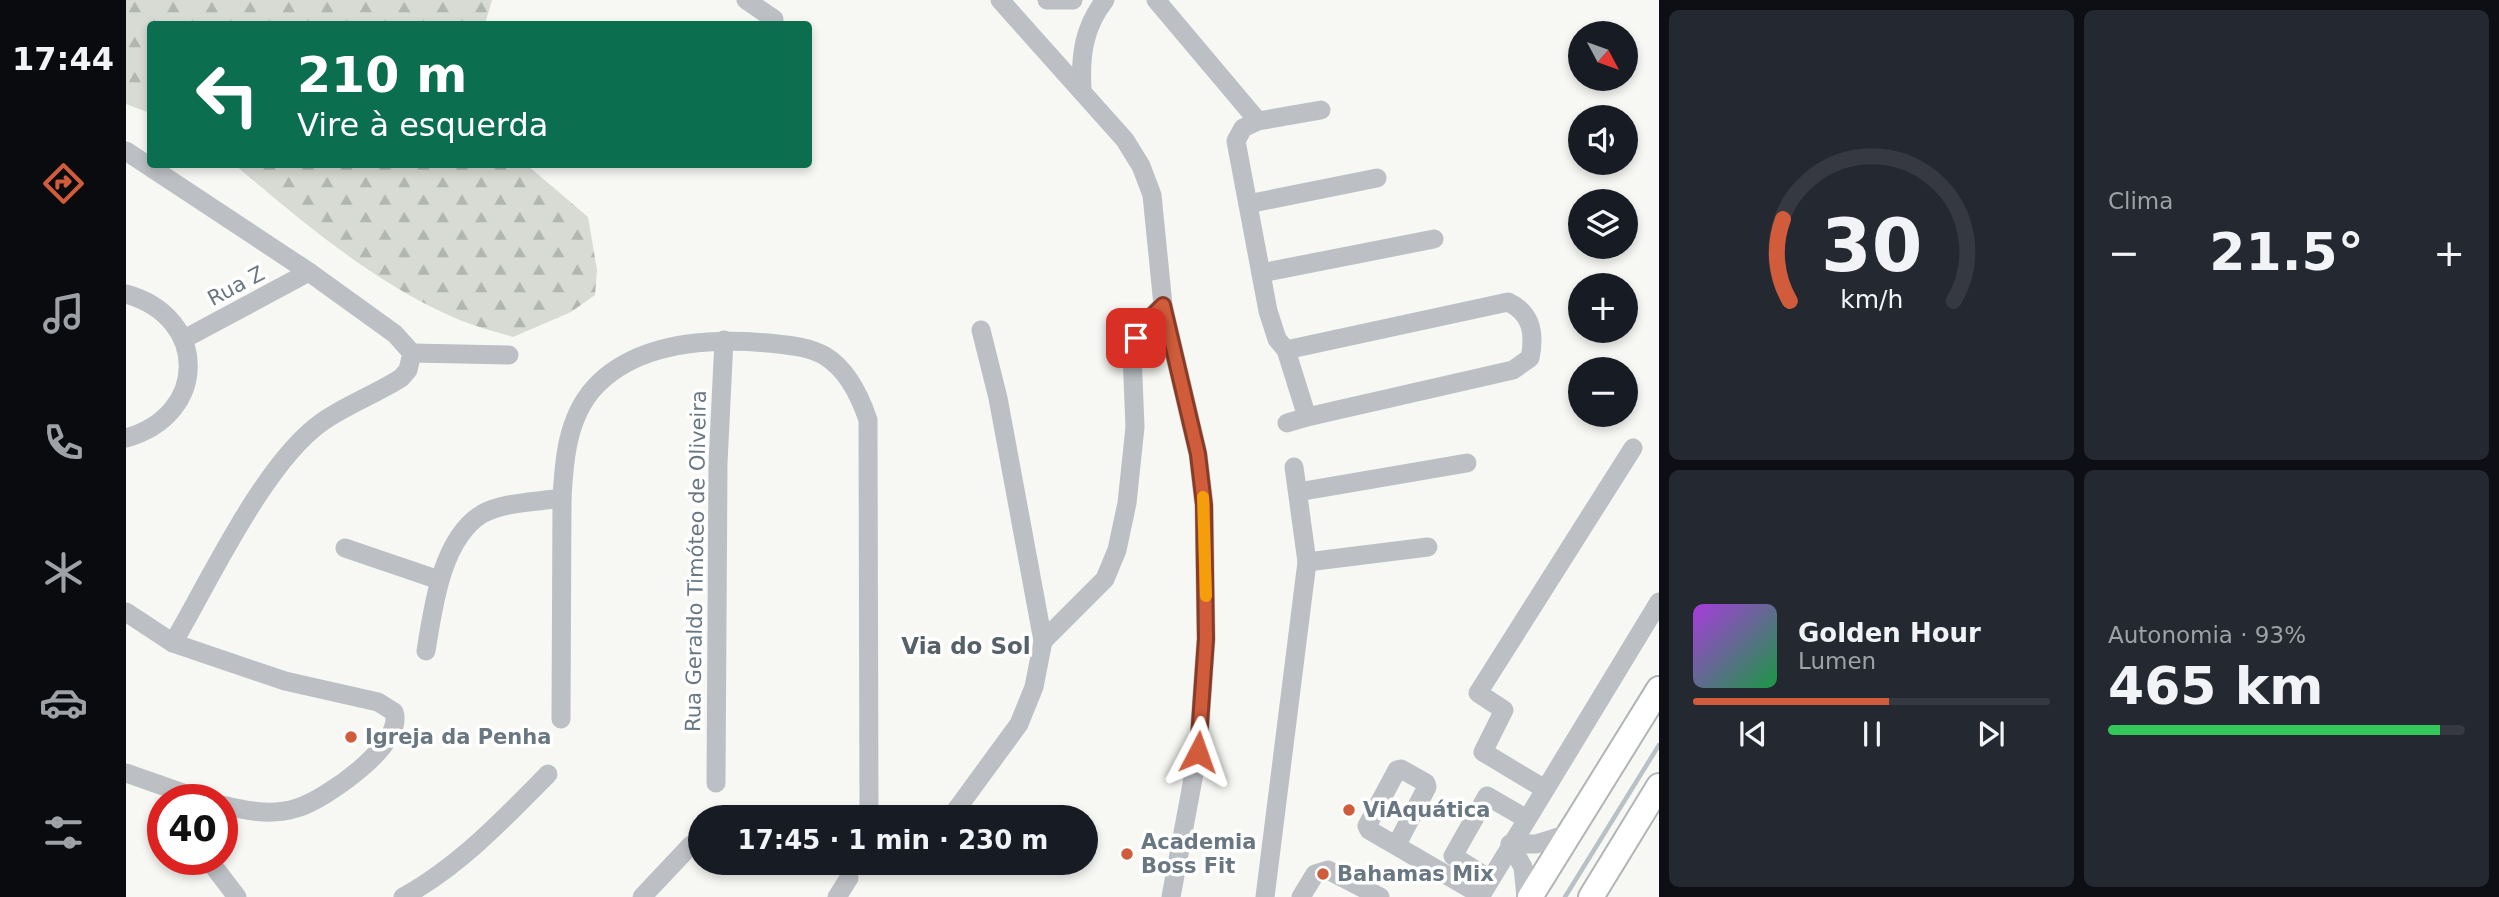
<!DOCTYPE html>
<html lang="pt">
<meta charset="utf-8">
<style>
:root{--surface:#171b24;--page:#242831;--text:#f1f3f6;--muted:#9ea1a6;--line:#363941;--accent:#d15c3b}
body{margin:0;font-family:"DejaVu Sans",sans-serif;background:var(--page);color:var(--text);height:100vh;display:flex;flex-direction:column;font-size:26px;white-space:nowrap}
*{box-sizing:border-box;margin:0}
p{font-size:23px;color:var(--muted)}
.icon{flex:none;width:38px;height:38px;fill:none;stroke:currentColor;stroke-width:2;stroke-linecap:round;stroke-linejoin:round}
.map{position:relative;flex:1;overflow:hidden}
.sheet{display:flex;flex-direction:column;gap:10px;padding:10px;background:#0d0f14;width:840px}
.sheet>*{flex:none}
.hud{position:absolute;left:21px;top:21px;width:665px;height:147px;border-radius:7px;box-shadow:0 4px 10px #0003;background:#0b6e4f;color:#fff;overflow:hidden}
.needle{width:46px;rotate:131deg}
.controls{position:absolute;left:1442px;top:21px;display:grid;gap:14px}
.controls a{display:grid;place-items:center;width:70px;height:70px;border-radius:50%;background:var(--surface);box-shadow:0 4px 10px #0003;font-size:35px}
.speed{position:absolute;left:21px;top:784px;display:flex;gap:14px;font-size:35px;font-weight:700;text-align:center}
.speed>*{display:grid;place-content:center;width:91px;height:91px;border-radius:50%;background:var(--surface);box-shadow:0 4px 10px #0003;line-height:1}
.speed .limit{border:10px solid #d22;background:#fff;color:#111}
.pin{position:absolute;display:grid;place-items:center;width:60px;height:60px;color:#fff;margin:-30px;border-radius:14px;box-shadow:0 4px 10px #0006}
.me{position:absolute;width:77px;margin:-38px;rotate:4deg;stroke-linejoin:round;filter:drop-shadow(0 0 5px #0008)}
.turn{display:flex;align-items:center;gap:24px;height:147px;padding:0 35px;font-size:32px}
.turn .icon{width:91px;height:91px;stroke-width:2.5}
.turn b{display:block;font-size:49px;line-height:60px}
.big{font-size:52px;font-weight:700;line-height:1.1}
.sheet .card{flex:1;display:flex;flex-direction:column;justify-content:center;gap:10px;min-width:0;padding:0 24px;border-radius:10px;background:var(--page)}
.sheet .dial{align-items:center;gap:0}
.dial svg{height:182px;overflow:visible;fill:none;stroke:var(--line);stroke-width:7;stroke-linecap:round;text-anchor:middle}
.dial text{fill:var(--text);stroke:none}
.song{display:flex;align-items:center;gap:21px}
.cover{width:84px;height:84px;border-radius:10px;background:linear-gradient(135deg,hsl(280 70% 55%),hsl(140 70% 35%))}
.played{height:7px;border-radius:4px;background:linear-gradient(90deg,var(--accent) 55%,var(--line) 55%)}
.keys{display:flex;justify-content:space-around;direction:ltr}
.heat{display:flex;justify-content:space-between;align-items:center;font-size:38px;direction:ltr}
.charge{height:10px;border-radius:5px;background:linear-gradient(90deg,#34c759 93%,var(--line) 0)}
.sheet .tiles{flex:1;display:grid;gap:10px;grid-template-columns:repeat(2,1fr)}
.trip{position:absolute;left:562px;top:805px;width:410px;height:70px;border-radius:35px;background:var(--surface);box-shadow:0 4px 10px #0003;font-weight:700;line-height:70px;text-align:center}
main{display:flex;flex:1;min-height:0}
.tabs{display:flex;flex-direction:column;width:126px;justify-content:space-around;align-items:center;background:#090b0e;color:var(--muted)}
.tabs .icon{width:49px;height:49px}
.tabs .current{color:var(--accent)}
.tabs b{font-size:32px;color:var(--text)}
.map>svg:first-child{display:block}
</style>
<main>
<nav class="tabs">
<b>17:44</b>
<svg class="icon current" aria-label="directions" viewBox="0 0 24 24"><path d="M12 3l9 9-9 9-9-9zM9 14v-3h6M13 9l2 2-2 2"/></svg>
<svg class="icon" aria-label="music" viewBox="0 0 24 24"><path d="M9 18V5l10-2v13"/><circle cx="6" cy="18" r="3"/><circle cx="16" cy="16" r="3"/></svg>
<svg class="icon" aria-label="phone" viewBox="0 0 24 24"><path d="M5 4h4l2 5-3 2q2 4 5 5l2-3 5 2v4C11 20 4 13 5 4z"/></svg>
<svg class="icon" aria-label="climate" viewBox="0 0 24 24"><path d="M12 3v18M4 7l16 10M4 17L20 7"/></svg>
<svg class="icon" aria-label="car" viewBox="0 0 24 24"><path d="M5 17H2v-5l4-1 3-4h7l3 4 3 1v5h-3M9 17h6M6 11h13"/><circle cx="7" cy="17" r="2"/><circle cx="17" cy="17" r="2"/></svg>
<svg class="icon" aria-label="filters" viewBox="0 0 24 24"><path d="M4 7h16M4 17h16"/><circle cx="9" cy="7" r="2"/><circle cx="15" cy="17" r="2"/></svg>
</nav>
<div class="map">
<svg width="1533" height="897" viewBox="0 0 1533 897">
<defs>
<pattern id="forest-firs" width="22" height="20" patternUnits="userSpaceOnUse" patternTransform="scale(1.75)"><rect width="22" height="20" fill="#d7dbd4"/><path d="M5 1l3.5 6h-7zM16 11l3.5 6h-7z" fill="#b2b6b1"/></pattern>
</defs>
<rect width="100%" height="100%" fill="#f7f7f4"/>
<g fill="url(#forest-firs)">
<path d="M0 0H366L359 24H24V113L0 104Z"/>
<path d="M109 165H401L462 217 471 270 469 295 445 312 387 337C370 332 352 327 336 321 251 286 178 223 109 165Z"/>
</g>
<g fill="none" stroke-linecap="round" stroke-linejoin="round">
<path stroke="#b8c2c6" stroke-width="4.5" d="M1439 897 1533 745"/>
<defs>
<g id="major">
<path d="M1404 897 1533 689"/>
<path d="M1465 897 1533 786"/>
</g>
</defs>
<use href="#major" stroke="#b0b5b8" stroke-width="28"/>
<g stroke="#bcc0c4" stroke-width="19">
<path d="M620 0 648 19"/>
<path d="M874 0 999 140 1015 166 1026 195 1037 305 1072 454 1078 505 1080 639 1072 752 1045 897"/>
<path d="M921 0H947"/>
<path d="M1030 0 1132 121 1117 128 1110 141 1142 311 1151 339 1160 350 1181 417 1161 423"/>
<path d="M956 88C954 55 958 27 979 0"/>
<path d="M1132 121 1195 110"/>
<path d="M0 151 183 272 269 334 286 353"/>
<path d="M1122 204 1251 178"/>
<path d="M1135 273 1308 239"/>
<path d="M0 294C83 317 83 415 0 438"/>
<path d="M58 339 183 272"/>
<path d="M1160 350 1382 302C1406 313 1409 334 1404 358L1387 370 1181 417"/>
<path d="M286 353 383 355"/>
<path d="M1172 492 1341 463"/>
<path d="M219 548 313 580"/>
<path d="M1181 562 1302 547"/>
<path d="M0 612 47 643 159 681 252 702 268 712C279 745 198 800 171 808 146 816 121 811 96 805"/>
<path d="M917 641 979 579 991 550 1001 503 1009 427 1006 353 1016 326 1037 305"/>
<path d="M47 643C84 580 138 463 196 422 220 405 250 394 275 378L282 370 286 353"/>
<path d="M300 651C307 609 315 539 356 514 377 502 411 502 436 498"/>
<path d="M435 719 436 498C438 461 441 418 468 388 510 342 584 338 642 343 660 345 682 346 699 356 722 370 734 396 742 420L743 817"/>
<path d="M0 773 77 800"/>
<path d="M590 783 592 463 598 340"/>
<path d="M1417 788 1357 752 1378 710 1352 693 1507 448"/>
<path d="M825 817 893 724 908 687 917 641 872 398 855 330"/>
<path d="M1271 844 1301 787 1300 783 1275 769 1271 770 1241 826 1243 830 1355 895"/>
<path d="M1384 844H1410L1445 833"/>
<path d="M1384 844 1397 867 1400 897"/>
<path d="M82 859 111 897"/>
<path d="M774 863H778"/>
<path d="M1364 879 1327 856 1361 796 1399 818"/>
<path d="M277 897C332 867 378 819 422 774"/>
<path d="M516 897 565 845"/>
<path d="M711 897 723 878"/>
<path d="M1139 897 1181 562 1168 467"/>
<path d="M1175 897 1189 874 1202 870 1254 897"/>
<path d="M1354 897 1533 602"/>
</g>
<use href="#major" stroke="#fff" stroke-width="24"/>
</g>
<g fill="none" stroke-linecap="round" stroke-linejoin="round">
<defs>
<path id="route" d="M1010 338 1016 326 1037 305 1072 454 1078 505 1080 639 1072 752"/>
</defs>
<use href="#route" stroke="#883c26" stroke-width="18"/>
<use href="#route" stroke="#d15c3b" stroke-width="12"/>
<path stroke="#f59e0b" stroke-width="12" d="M1077 497 1080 596"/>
</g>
<g fill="#d15c3b" stroke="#fff" stroke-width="2.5">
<circle cx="225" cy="737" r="7"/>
<circle cx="1223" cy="810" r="7"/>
<circle cx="1001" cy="854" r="7"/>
<circle cx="1197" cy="874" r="7"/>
</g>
<g text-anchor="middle" stroke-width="7" stroke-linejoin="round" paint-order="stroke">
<g font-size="21" fill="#697782" stroke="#fff">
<text transform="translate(110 286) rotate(-28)" y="7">Rua Z</text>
<text transform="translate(570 561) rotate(-89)" y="7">Rua Geraldo Timóteo de Oliveira</text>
</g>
<g font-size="21" font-weight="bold" fill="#697782" stroke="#fff" text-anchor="start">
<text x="239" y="744">Igreja da Penha</text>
<text x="1237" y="817">ViAquática</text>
<text x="1015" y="849">Academia<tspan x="1015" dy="24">Boss Fit</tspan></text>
<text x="1211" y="881">Bahamas Mix</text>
</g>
<g font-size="23" font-weight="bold" fill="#566068" stroke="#fff">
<text x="840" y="654">Via do Sol</text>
</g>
</g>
</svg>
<div class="controls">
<a><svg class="needle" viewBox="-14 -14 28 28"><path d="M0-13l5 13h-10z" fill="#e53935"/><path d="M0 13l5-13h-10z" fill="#9ea1a6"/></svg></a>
<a><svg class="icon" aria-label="sound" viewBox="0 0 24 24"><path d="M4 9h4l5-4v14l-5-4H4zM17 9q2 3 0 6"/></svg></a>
<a><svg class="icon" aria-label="layers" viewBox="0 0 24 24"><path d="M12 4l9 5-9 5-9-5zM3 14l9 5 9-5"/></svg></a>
<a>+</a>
<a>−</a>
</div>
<div class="speed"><div class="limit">40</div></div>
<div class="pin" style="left:1010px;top:338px;background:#d93025"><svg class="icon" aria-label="arrive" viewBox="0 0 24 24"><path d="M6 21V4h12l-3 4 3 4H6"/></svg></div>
<svg class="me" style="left:1072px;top:752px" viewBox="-20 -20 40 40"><path d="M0-17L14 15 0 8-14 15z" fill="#d15c3b" stroke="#fff" stroke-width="4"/></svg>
<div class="trip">17:45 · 1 min · 230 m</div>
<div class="hud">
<div class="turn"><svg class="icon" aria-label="left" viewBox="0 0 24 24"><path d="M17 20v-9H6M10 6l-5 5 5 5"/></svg><div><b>210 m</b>Vire à esquerda</div></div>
</div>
</div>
<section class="sheet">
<div class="tiles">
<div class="card dial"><svg viewBox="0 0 100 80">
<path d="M14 69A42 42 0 1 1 86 69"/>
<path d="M14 69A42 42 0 0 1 11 33" stroke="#d15c3b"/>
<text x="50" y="56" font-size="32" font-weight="700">30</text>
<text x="50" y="72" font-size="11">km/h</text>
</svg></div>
<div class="card"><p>Clima</p>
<div class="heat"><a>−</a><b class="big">21.5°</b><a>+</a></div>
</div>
<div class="card">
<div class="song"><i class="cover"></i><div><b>Golden Hour</b><p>Lumen</p></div></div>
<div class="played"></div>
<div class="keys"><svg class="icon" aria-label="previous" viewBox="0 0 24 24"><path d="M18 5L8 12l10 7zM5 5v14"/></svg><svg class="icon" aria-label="pause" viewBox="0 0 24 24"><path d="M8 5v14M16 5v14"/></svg><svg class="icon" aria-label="next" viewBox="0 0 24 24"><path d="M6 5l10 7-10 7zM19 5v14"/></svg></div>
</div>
<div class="card"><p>Autonomia · 93%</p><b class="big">465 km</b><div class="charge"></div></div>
</div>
</section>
</main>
